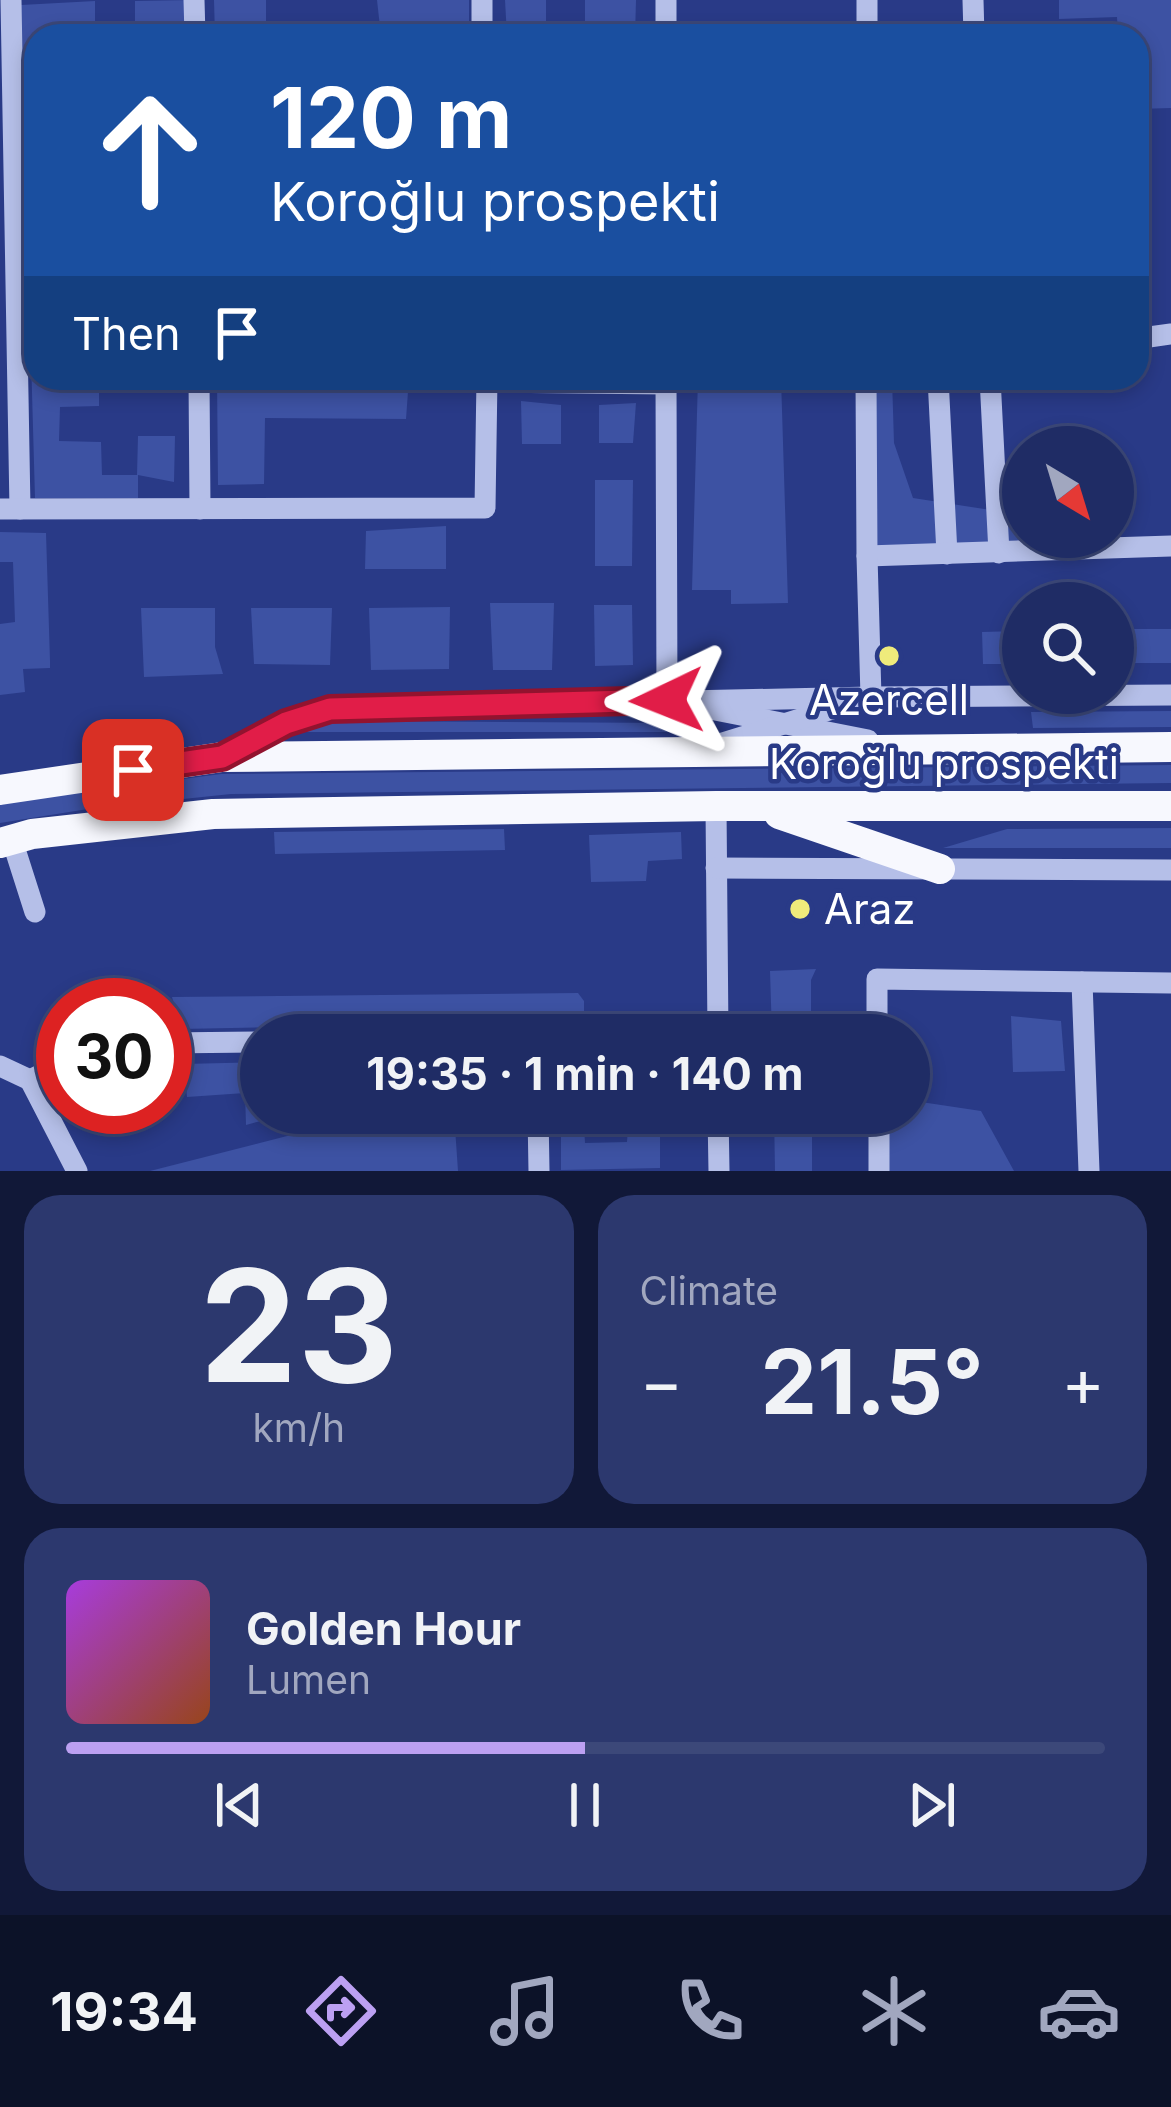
<!DOCTYPE html>
<meta charset="utf-8">
<style>
:root{--surface:#1f2c65;--page:#2c386e;--text:#f1f3f6;--muted:#a1a7bf;--line:#3c4879;--accent:#bca0f2}
body{margin:0;font-family:Inter,sans-serif;background:var(--page);color:var(--text);height:100vh;display:flex;flex-direction:column;font-size:45px;white-space:nowrap}
*{box-sizing:border-box;margin:0}
p{font-size:39px;color:var(--muted)}
.icon{flex:none;width:66px;height:66px;fill:none;stroke:currentColor;stroke-width:2;stroke-linecap:round;stroke-linejoin:round}
.map{position:relative;height:1171px;overflow:hidden}
.sheet{display:flex;flex-direction:column;gap:24px;padding:24px;background:#111838;flex:1}
.sheet>*{flex:none}
.banner{position:absolute;left:24px;top:24px;width:1125px;height:366px;border-radius:36px;box-shadow:0 6px 18px #0003,0 0 0 3px var(--line);background:#1a4fa0;color:#fff;overflow:hidden}
.needle{width:78px;rotate:142deg}
.tools{position:absolute;left:1002px;top:426px;display:grid;gap:24px}
.tools a{display:grid;place-items:center;width:132px;height:132px;border-radius:50%;background:var(--surface);box-shadow:0 6px 18px #0003,0 0 0 3px var(--line);font-size:60px}
.speed{position:absolute;left:36px;top:978px;display:flex;gap:24px;font-size:60px;font-weight:700;text-align:center}
.speed>*{display:grid;place-content:center;width:156px;height:156px;border-radius:50%;background:var(--surface);box-shadow:0 6px 18px #0003,0 0 0 3px var(--line);line-height:1}
.speed .limit{border:18px solid #d22;background:#fff;color:#111}
.pin{position:absolute;display:grid;place-items:center;width:102px;height:102px;color:#fff;margin:-51px;border-radius:24px;box-shadow:0 6px 18px #0006}
.me{position:absolute;width:132px;margin:-66px;rotate:268deg;stroke-linejoin:round;filter:drop-shadow(0 0 9px #0008)}
.turn{display:flex;align-items:center;gap:42px;height:252px;padding:0 48px;font-size:54px}
.turn .icon{width:156px;height:156px;stroke-width:2.5}
.turn b{display:block;font-size:84px;line-height:102px}
.then{display:flex;align-items:center;height:114px;padding:0 48px;background:#0003;gap:24px;font-size:45px}
.big{font-size:90px;font-weight:700;line-height:1.1}
.sheet .tile{flex:1;display:flex;flex-direction:column;justify-content:center;gap:18px;min-width:0;padding:0 42px;border-radius:36px;background:var(--page)}
.sheet .dial{align-items:center;gap:0}
.dial b{font-size:156px;line-height:1}
.song{display:flex;align-items:center;gap:36px}
.cover{width:144px;height:144px;border-radius:18px;background:linear-gradient(135deg,hsl(280 70% 55%),hsl(20 70% 35%))}
.played{height:12px;border-radius:6px;background:linear-gradient(90deg,var(--accent) 50%,var(--line) 50%)}
.keys{display:flex;justify-content:space-around;direction:ltr}
.heat{display:flex;justify-content:space-between;align-items:center;font-size:66px;direction:ltr}
.sheet .tiles{flex:1;display:grid;gap:24px;grid-template-columns:1fr 1fr}
.tile:last-child{grid-column:span 2}
.trip{position:absolute;left:240px;top:1014px;width:690px;height:120px;border-radius:60px;background:var(--surface);box-shadow:0 6px 18px #0003,0 0 0 3px var(--line);font-weight:700;line-height:120px;text-align:center}
.tab-bar{display:flex;height:192px;justify-content:space-around;align-items:center;background:#0c1228;color:var(--muted)}
.tab-bar .icon{width:84px;height:84px}
.tab-bar .current{color:var(--accent)}
.tab-bar b{font-size:54px;color:var(--text)}
.map>svg:first-child{display:block}
</style>
<div class="map">
<svg width="1171" height="1171" viewBox="0 0 1171 1171">
<rect width="100%" height="100%" fill="#293a87"/>
<g fill="#3d52a3">
<path d="M193 0V36H135V1Z"/>
<path d="M214 0H266V36H215Z"/>
<path d="M377 0H469V36H381Z"/>
<path d="M505 0H546V36H507Z"/>
<path d="M585 0H636L635 36H585Z"/>
<path d="M1059 0H1171V108L1137 109V36H1118L1117 17 1059 19Z"/>
<path d="M95 1V36H36V378H99V406L60 407 59 441 101 442 102 475H137L138 436H175L174 482 138 475V498H35L21 5Z"/>
<path d="M217 378H409L406 419 265 418 264 484 218 485Z"/>
<path d="M698 378H781L788 603 731 604V590H692Z"/>
<path d="M871 378H892L894 443 913 498 1023 515V537H1053V549L875 553Z"/>
<path d="M521 401 561 405V444H522Z"/>
<path d="M636 403 633 443H599V405Z"/>
<path d="M595 480H633L632 566H595Z"/>
<path d="M446 526V569H365L366 531Z"/>
<path d="M0 532 46 533 50 661V668L23 669 25 692 0 695V624L15 622 13 562H0Z"/>
<path d="M490 603H554L552 670H493Z"/>
<path d="M594 605H632L633 665 595 666Z"/>
<path d="M450 607 449 669 371 670 369 608Z"/>
<path d="M141 608H215V647L223 674 144 677Z"/>
<path d="M251 608H332L330 665 254 664Z"/>
<rect x="1113" y="629" width="58" height="34"/>
<path d="M1023 631V664H983L982 632Z"/>
<path d="M1171 711V727L1033 728 1031 712Z"/>
<path d="M336 721 672 723 670 732H303Z"/>
<path d="M1171 765V783L231 794 88 809 0 823V803L221 774Z"/>
<path d="M1171 828V848H943L1007 829Z"/>
<path d="M504 829 505 850 275 854 274 832Z"/>
<path d="M681 832 682 859 648 861 646 881 591 882 589 835Z"/>
<path d="M816 969 811 980V1035H772L770 971Z"/>
<path d="M578 993 584 1001V1035H556L555 1021 181 1029 172 997Z"/>
<path d="M1011 1016 1061 1021 1065 1071 1013 1072Z"/>
<path d="M261 1062V1113H276V1117L246 1125 245 1093 187 1097 184 1064Z"/>
<path d="M921 1102 981 1111 1014 1171H879V1113H909V1104Z"/>
<path d="M322 1113H454L458 1171H150L326 1126Z"/>
<path d="M774 1113H812V1171H775Z"/>
<path d="M584 1126 585 1143 627 1142 628 1127 660 1128V1168L561 1170V1128Z"/>
</g>
<g fill="none" stroke-linecap="round" stroke-linejoin="round">
<g stroke="#b5bfe8" stroke-width="21">
<path d="M11 0 20 509"/>
<path d="M194 0 195 36"/>
<path d="M482 0V36"/>
<path d="M666 0V36"/>
<path d="M973 0 974 36"/>
<path d="M867 36V0"/>
<path d="M1149 337 1171 334"/>
<path d="M199 378 200 509"/>
<path d="M666 378 667 700 680 703"/>
<path d="M938 378 947 554"/>
<path d="M990 378 999 553"/>
<path d="M487 382 666 384"/>
<path d="M0 509 485 508 487 378"/>
<path d="M867 556 1171 546"/>
<path d="M710 709 868 740"/>
<path d="M716 745 871 697 867 556 866 378"/>
<path d="M228 754 287 723 330 709 871 697 1171 695"/>
<path d="M716 806 718 1035"/>
<path d="M12 840 35 912"/>
<path d="M716 868 1171 870"/>
<path d="M1082 982 1089 1171"/>
<path d="M877 1035V979L1171 983"/>
<path d="M165 1043 261 1042"/>
<path d="M63 1063 30 1080 77 1171"/>
<path d="M0 1066 30 1080"/>
<path d="M538 1113 539 1171"/>
<path d="M718 1113 719 1171"/>
<path d="M879 1113V1171"/>
</g>
<g stroke="#f7f8fe" stroke-width="30">
<path d="M0 790 222 757 1171 747"/>
<path d="M779 814 940 869"/>
<path d="M0 843 32 834 213 814 716 806H1171"/>
</g>
</g>
<g fill="none" stroke-linecap="round" stroke-linejoin="round">
<defs>
<path id="route" d="M133 770 222 757 286 723 330 709 667 700"/>
</defs>
<use href="#route" stroke="#92132f" stroke-width="30"/>
<use href="#route" stroke="#e11d48" stroke-width="21"/>
</g>
<g fill="#efeb7b" stroke="#293a87" stroke-width="4.5">
<circle cx="889" cy="656" r="12"/>
<circle cx="800" cy="909" r="12"/>
</g>
<g text-anchor="middle" stroke-width="9" stroke-linejoin="round" paint-order="stroke">
<g font-size="42" fill="#fff" stroke="#293a87">
<text x="889" y="715">Azercell</text>
<text x="824" y="924" text-anchor="start">Araz</text>
</g>
<g font-size="42" fill="#fff" stroke="#293a87">
<text x="944" y="779">Koroğlu prospekti</text>
</g>
</g>
</svg>
<div class="tools">
<a><svg class="needle" viewBox="-14 -14 28 28"><path d="M0-13l5 13h-10z" fill="#e53935"/><path d="M0 13l5-13h-10z" fill="#a1a7bf"/></svg></a>
<a><svg class="icon" aria-label="search" viewBox="0 0 24 24"><circle cx="10" cy="10" r="6"/><path d="M15 15l6 6"/></svg></a>
</div>
<div class="speed"><div class="limit">30</div></div>
<div class="pin" style="left:133px;top:770px;background:#d93025"><svg class="icon" aria-label="arrive" viewBox="0 0 24 24"><path d="M6 21V4h12l-3 4 3 4H6"/></svg></div>
<svg class="me" style="left:667px;top:700px" viewBox="-20 -20 40 40"><path d="M0-17L14 15 0 8-14 15z" fill="#e11d48" stroke="#fff" stroke-width="4"/></svg>
<div class="trip">19:35 · 1 min · 140 m</div>
<div class="banner">
<div class="turn"><svg class="icon" aria-label="ahead" viewBox="0 0 24 24"><path d="M12 20V5M6 11l6-6 6 6"/></svg><div><b>120 m</b>Koroğlu prospekti</div></div>
<div class="then">Then<svg class="icon" aria-label="arrive" viewBox="0 0 24 24"><path d="M6 21V4h12l-3 4 3 4H6"/></svg></div>
</div>
</div>
<section class="sheet">
<div class="tiles">
<div class="tile dial"><b>23</b><p>km/h</p></div>
<div class="tile"><p>Climate</p>
<div class="heat"><a>−</a><b class="big">21.5°</b><a>+</a></div>
</div>
<div class="tile">
<div class="song"><i class="cover"></i><div><b>Golden Hour</b><p>Lumen</p></div></div>
<div class="played"></div>
<div class="keys"><svg class="icon" aria-label="previous" viewBox="0 0 24 24"><path d="M18 5L8 12l10 7zM5 5v14"/></svg><svg class="icon" aria-label="pause" viewBox="0 0 24 24"><path d="M8 5v14M16 5v14"/></svg><svg class="icon" aria-label="next" viewBox="0 0 24 24"><path d="M6 5l10 7-10 7zM19 5v14"/></svg></div>
</div>
</div>
</section>
<nav class="tab-bar">
<b>19:34</b>
<svg class="icon current" aria-label="directions" viewBox="0 0 24 24"><path d="M12 3l9 9-9 9-9-9zM9 14v-3h6M13 9l2 2-2 2"/></svg>
<svg class="icon" aria-label="music" viewBox="0 0 24 24"><path d="M9 18V5l10-2v13"/><circle cx="6" cy="18" r="3"/><circle cx="16" cy="16" r="3"/></svg>
<svg class="icon" aria-label="phone" viewBox="0 0 24 24"><path d="M5 4h4l2 5-3 2q2 4 5 5l2-3 5 2v4C11 20 4 13 5 4z"/></svg>
<svg class="icon" aria-label="climate" viewBox="0 0 24 24"><path d="M12 3v18M4 7l16 10M4 17L20 7"/></svg>
<svg class="icon" aria-label="car" viewBox="0 0 24 24"><path d="M5 17H2v-5l4-1 3-4h7l3 4 3 1v5h-3M9 17h6M6 11h13"/><circle cx="7" cy="17" r="2"/><circle cx="17" cy="17" r="2"/></svg>
</nav>
